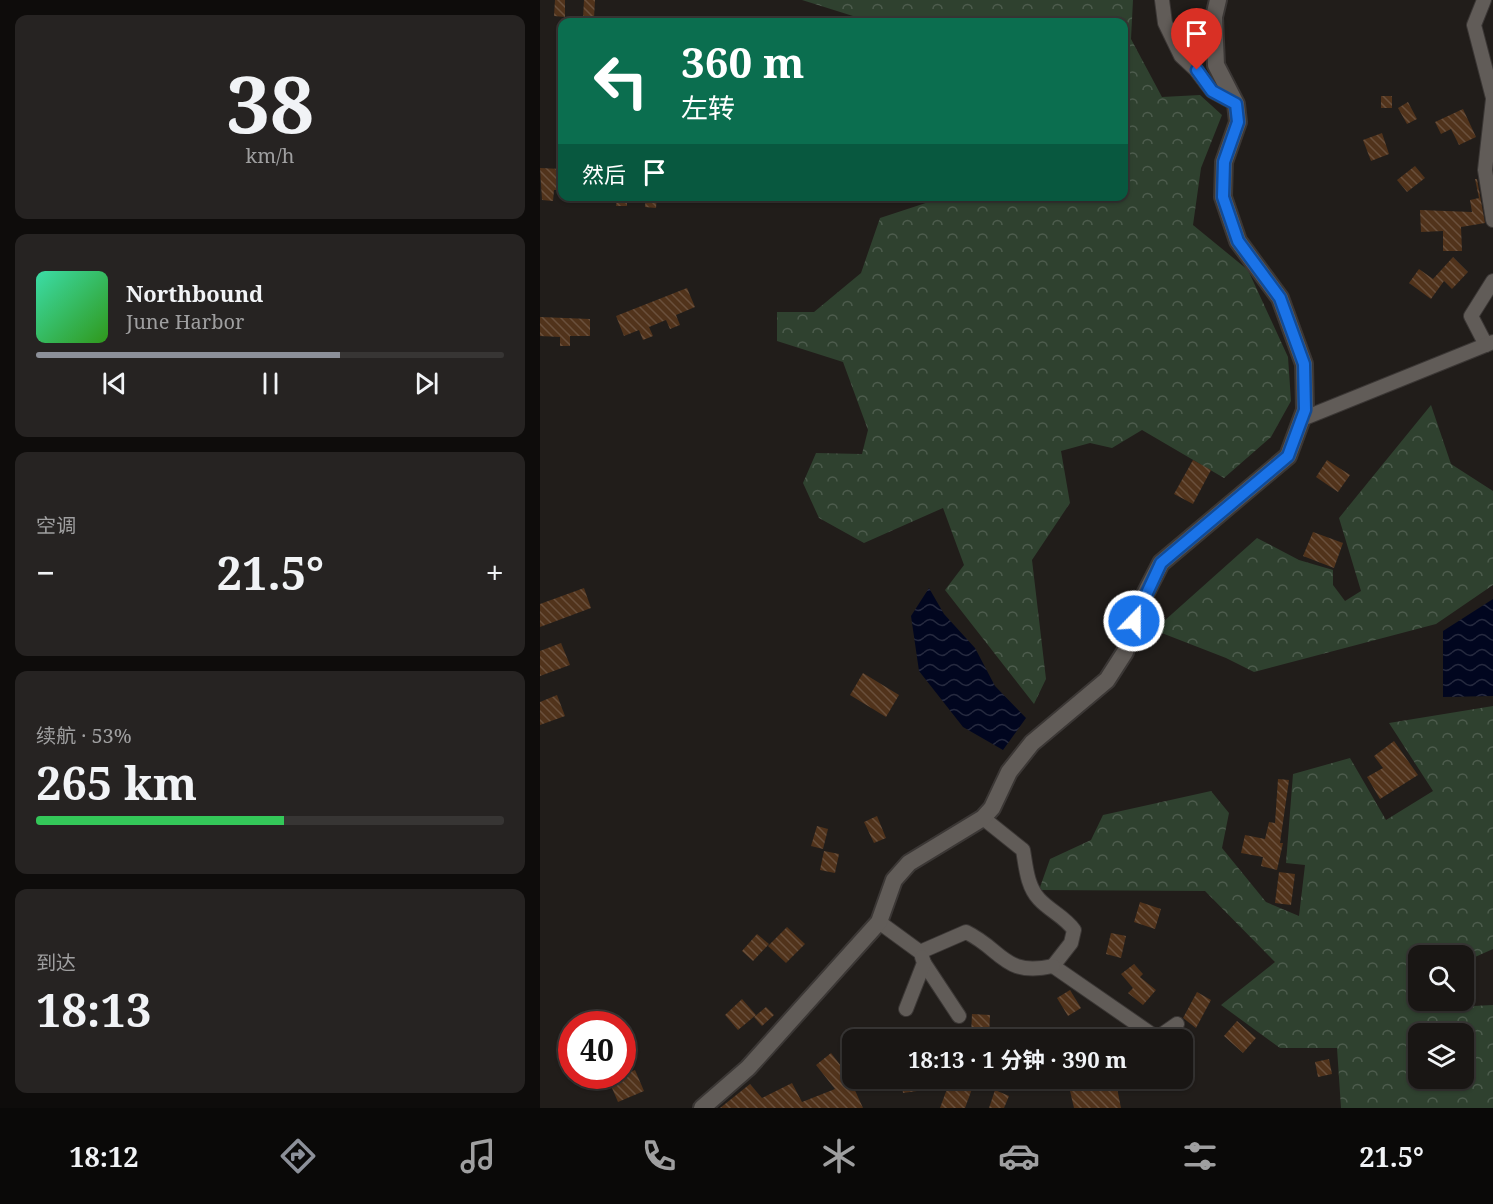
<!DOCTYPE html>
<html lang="zh">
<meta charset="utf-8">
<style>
:root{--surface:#191614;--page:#262322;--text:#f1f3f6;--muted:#9f9fa0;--line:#373534;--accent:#8c9099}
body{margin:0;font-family:"Noto Serif","Noto Sans SC",serif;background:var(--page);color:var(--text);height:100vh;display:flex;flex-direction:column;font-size:22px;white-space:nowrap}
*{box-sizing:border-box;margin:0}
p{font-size:20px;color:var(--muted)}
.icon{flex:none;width:33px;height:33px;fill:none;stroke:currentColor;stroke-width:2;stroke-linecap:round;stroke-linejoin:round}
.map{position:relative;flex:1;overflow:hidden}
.side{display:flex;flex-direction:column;gap:15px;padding:15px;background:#0e0c0b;width:540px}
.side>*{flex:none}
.hud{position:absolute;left:18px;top:18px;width:570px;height:183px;border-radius:12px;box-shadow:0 2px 4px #0004,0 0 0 2px var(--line);background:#0b6e4f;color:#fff;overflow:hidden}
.tools{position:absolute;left:868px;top:945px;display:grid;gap:12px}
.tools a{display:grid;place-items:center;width:66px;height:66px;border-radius:12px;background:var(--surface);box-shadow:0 2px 4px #0004,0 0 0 2px var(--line);font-size:30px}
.speed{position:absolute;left:18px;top:1011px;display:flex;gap:12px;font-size:30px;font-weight:700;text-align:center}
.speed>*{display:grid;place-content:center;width:78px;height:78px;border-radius:50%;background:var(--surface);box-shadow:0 2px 4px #0004,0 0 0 2px var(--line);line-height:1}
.speed .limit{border:9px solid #d22;background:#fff;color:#111}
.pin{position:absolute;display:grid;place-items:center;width:51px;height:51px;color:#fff;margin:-62px -26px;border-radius:50% 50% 50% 0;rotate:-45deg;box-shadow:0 0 6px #0007}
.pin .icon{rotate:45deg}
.me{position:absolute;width:66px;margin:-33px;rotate:22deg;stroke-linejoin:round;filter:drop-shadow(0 0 4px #0008)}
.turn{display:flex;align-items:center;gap:21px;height:126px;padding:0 24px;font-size:27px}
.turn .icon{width:78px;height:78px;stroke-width:2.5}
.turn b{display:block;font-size:42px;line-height:51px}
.then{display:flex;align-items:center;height:57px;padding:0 24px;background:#0003;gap:12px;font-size:22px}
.big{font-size:45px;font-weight:700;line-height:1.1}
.side .tile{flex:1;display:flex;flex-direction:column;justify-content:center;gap:9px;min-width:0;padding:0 21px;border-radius:12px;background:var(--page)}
.side .dial{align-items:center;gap:0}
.dial b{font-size:78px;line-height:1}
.song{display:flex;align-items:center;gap:18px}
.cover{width:72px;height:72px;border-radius:9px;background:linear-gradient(135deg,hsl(160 70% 55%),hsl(110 70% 35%))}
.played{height:6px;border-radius:3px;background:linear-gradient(90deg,var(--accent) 65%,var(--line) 65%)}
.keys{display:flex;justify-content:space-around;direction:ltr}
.heat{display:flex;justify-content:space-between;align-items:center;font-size:33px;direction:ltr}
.charge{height:9px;border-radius:4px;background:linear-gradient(90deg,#34c759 53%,var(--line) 0)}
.trip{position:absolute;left:302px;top:1029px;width:351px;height:60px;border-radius:12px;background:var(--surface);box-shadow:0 2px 4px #0004,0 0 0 2px var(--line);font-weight:700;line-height:60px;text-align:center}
.menu{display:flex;height:96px;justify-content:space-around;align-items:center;background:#0a0908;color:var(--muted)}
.menu .icon{width:42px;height:42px}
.menu .selected{color:var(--accent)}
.menu b{font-size:27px;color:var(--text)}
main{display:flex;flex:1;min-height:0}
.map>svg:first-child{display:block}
</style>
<main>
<section class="side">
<div class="tile dial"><b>38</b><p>km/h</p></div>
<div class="tile">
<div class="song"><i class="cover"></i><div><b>Northbound</b><p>June Harbor</p></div></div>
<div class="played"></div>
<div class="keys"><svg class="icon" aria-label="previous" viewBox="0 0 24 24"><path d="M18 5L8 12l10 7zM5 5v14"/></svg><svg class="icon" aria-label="pause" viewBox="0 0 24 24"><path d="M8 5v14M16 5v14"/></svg><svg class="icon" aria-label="next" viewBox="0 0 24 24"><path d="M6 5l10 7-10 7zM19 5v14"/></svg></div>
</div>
<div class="tile"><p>空调</p>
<div class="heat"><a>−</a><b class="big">21.5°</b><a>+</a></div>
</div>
<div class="tile"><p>续航 · 53%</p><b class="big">265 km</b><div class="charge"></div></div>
<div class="tile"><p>到达</p><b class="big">18:13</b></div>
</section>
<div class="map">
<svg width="953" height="1108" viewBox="0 0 953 1108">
<defs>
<pattern id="forest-crowns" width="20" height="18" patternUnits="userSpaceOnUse" patternTransform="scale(1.5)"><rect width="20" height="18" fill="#2f412f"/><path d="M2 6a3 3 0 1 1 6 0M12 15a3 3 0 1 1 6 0" fill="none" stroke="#4d5c4d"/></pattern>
<pattern id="water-waves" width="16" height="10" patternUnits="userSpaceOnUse" patternTransform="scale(1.5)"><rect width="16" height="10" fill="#01061f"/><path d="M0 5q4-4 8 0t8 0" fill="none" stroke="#262a3f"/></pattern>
<pattern id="building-back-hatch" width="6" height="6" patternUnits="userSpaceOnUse" patternTransform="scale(1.5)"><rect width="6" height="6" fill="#51331b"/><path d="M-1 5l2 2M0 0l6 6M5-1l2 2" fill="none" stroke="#6a503c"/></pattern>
</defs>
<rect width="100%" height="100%" fill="#211d1a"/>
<g fill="url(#forest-crowns)" fill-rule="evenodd">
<path d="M262 0H593L591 39 622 97 660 95 682 115 661 168 653 225 708 270 748 357 751 401 731 437 684 478 602 430 572 448 550 443 521 451 530 503 492 560 506 679 494 704 405 590 424 565 403 508 324 543 279 518 263 483 276 453 322 454 328 430 303 362 237 341V312H274L321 273 340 218 404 197 584 196V22H332Z"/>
<path d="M891 405 911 464 953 491V585L896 624 714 672 686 658 614 630 717 538 759 560 793 570V585L805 601 821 591 799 518Z"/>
<path d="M953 706V949L926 961 933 1006 953 1005V1108H801L797 1048H740L681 1005 735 962 665 891 499 890 510 859 551 840 563 815 671 791 689 813 682 848 726 902 759 916 765 865 746 863 753 774 810 758 846 820 893 791 849 723ZM879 956H924V1000H879ZM879 1034H924V1078H879Z"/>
</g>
<g fill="url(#water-waves)">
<path d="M389 588 404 614 435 648 455 686 486 718 463 750 423 727 379 671 371 616Z"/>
<path d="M953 599V696L903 697V631Z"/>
</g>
<g fill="url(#building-back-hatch)">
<path d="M15 0H25V17L14 16Z"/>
<path d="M44 0H55L54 18H43Z"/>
<rect x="841" y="96" width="11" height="12"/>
<path d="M868 102 877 119 867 124 858 108Z"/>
<path d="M923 109 936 137 919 145 911 129 901 134 895 122Z"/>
<path d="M842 133 849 154 831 161 823 140Z"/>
<path d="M875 166 885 178 867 192 857 180Z"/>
<path d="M0 168 22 169V190H14L13 201 2 200Z"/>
<path d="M935 179H937L945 223 921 227 922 251H903V231L881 232 880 210 932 212 930 200 939 198Z"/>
<path d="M77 196H87V206H76Z"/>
<path d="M106 196H117L116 208 105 207Z"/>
<path d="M913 257 928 272 912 289 904 281 891 299 869 283 879 269 893 279Z"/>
<path d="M147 288 155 307 136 315 140 325 130 329 126 320 109 327 113 336 103 340 99 330 84 336 76 316Z"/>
<path d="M0 317 50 319V336H30V346H20V337L0 336Z"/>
<path d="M653 460 671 470 653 504 634 494Z"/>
<path d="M787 460 810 475 798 492 776 477Z"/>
<path d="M773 532 803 543 794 568 763 556Z"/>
<path d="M44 588 51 608 0 627V604Z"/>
<path d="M21 643 30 665 0 676V651Z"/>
<path d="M323 673 359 695 346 717 310 695Z"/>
<path d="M17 695 25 716 0 725V702Z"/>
<path d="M854 741 878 775 840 799 827 777 843 768 834 756Z"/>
<path d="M738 779 749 780 740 843H743L737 870 721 866 723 857 701 853 705 835 725 839 729 822 735 823Z"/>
<path d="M337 816 346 838 334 843 324 822Z"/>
<path d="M277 826 288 829 283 849 271 846Z"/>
<path d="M284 851 299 854 295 873 280 870Z"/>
<path d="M739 872 755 874 751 905 735 903Z"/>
<path d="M600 902 621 909 615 929 594 922Z"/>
<path d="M247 927 265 944 246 963 228 946Z"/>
<path d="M571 933 586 936 581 958 566 954Z"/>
<path d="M217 934 229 944 213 961 202 951Z"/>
<path d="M594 964 603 974 600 977 616 990 603 1005 588 993 593 988 581 974Z"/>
<path d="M530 990 541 1008 528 1016 517 998Z"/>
<path d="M657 992 671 1000 656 1028 643 1018Z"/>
<path d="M202 999 216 1015 198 1030 185 1015Z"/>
<path d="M226 1007 234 1015 222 1026 214 1017Z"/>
<path d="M432 1014 450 1015 449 1036 431 1035Z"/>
<path d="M697 1021 716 1038 703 1053 684 1036Z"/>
<path d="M592 1031 603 1040H585Z"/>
<path d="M291 1053 308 1075 323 1108H180L210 1084 222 1098 252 1083 262 1102 295 1089 276 1065Z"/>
<path d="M789 1059 792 1074 778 1077 775 1062Z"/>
<path d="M95 1070 104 1091 78 1102 69 1081Z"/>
<path d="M361 1078H383L384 1090 363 1093Z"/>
<path d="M411 1078H436L425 1108H400Z"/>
<path d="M527 1078H575L581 1108H534Z"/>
<path d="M455 1090 469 1096 464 1108H449Z"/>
</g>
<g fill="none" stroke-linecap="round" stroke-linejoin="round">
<defs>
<g id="minor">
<path d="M622 0 625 23 641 56 656 70 672 91 696 104"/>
<path d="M944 0 934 25 953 98"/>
<path d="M953 99 945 170 953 220"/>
<path d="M946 345 931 316 953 281"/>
<path d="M762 419 953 342"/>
<path d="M443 818 483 850C486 867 487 886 499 899 510 911 525 917 534 930L531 943 513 966 617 1038 637 1024"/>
<path d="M339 922 380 952 426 932C463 950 464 977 513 966"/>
<path d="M384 963 419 1016"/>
<path d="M366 1009 384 963 382 957"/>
</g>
<path id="tertiary" d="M162 1108 208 1068 339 922 354 880 369 863 443 818 452 808 469 772 492 743 567 680 585 652 599 606 621 563 748 456 765 410 764 364 740 298 698 241 683 197 684 162 698 122 696 104 676 65 674 17 678 0"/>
</defs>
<use href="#minor" stroke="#3b3735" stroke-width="16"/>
<use href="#tertiary" stroke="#3b3735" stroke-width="20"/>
<use href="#minor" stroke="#615c58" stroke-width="14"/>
<use href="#tertiary" stroke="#615c58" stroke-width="16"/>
</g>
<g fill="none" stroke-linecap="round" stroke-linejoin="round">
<defs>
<path id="route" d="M594 621 621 563 748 456 765 410 764 364 740 298 698 241 683 197 684 162 698 122 696 104 672 91 657 70"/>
</defs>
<use href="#route" stroke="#114b97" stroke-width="15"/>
<use href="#route" stroke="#1a73e8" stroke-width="10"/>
</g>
</svg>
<div class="tools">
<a><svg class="icon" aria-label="search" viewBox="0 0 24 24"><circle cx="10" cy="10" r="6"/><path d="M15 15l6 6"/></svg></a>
<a><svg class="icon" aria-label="layers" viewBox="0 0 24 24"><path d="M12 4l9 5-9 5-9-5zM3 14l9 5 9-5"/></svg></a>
</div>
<div class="speed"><div class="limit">40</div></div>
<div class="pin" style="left:657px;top:70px;background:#d93025"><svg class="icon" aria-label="arrive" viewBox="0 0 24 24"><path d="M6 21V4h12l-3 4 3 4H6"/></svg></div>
<svg class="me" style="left:594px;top:621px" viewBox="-20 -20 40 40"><circle r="17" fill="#1a73e8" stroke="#fff" stroke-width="3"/><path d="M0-11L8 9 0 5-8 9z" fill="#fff"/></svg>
<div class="trip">18:13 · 1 分钟 · 390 m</div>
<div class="hud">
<div class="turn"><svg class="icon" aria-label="left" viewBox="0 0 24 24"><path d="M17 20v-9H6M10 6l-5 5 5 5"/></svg><div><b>360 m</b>左转</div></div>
<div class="then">然后<svg class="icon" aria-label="arrive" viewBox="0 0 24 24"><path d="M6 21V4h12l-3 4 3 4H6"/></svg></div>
</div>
</div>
</main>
<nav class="menu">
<b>18:12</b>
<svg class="icon selected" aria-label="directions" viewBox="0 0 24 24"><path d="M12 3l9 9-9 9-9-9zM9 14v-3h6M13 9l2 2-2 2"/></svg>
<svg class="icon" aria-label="music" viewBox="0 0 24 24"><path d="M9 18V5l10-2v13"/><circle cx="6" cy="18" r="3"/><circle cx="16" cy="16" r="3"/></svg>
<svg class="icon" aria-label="phone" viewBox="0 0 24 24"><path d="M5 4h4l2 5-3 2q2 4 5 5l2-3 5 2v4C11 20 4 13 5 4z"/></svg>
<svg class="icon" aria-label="climate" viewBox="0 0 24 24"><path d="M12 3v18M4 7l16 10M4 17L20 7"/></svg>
<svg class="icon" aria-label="car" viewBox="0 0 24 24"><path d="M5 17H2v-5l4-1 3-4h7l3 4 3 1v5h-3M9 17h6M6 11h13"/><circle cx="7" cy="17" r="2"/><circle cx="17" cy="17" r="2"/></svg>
<svg class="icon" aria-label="filters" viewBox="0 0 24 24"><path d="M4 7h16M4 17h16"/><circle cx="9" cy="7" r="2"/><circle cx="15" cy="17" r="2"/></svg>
<b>21.5°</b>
</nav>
